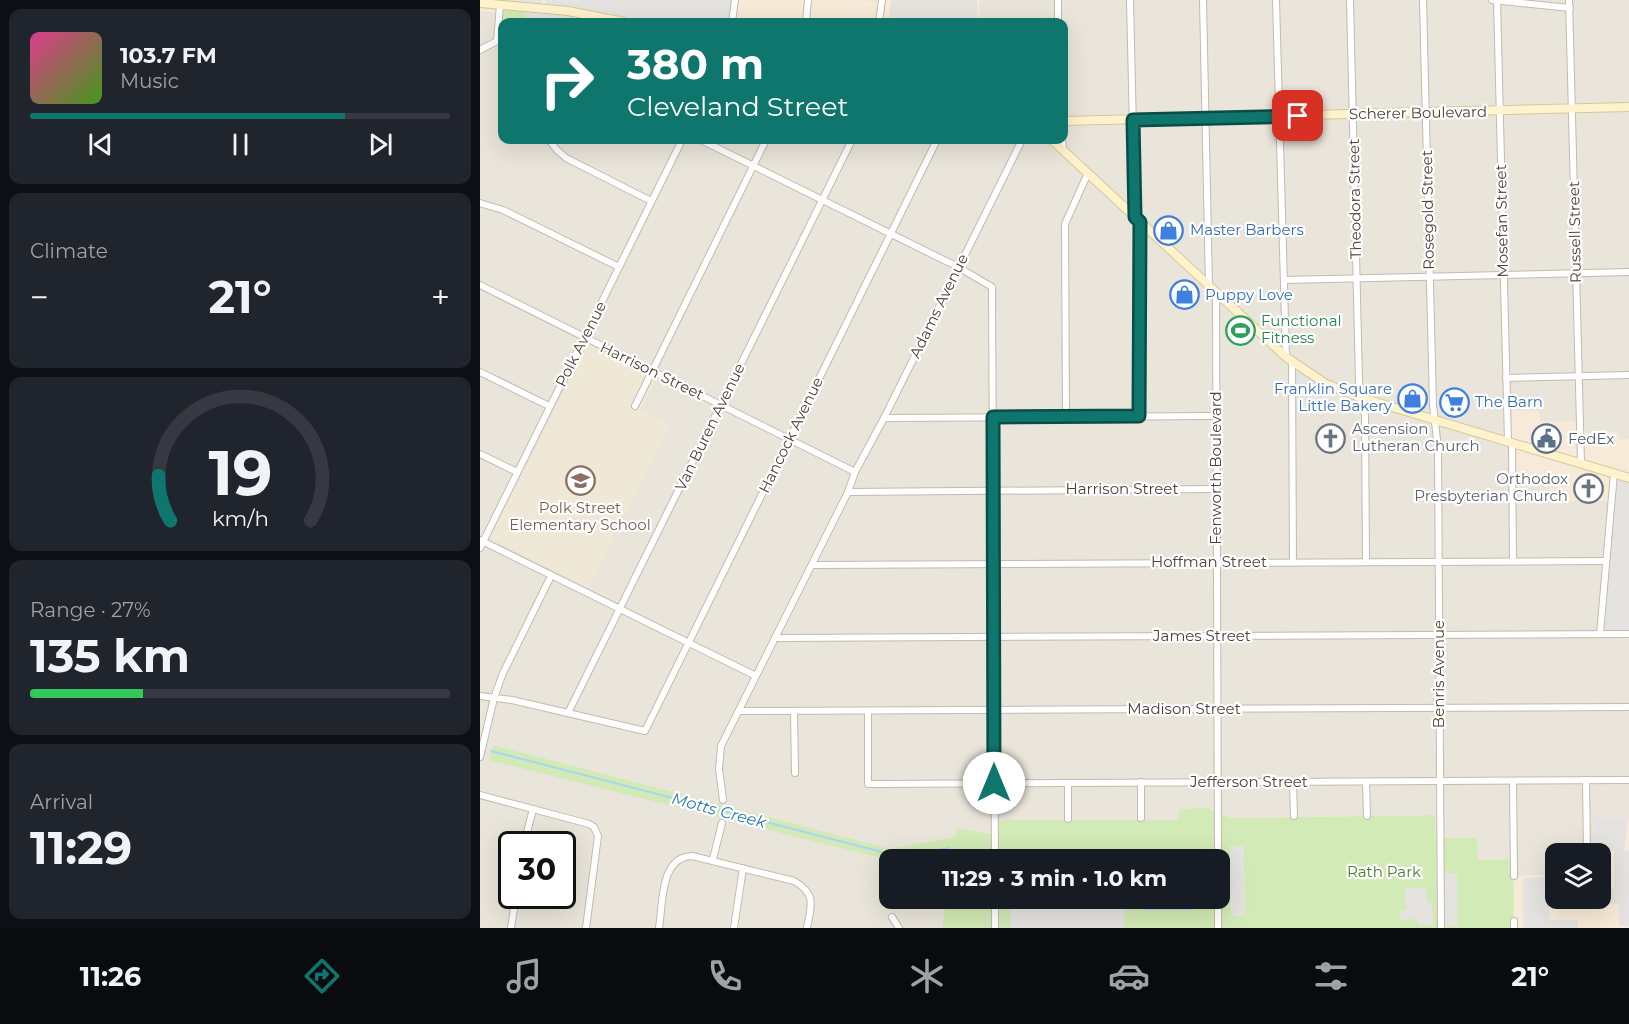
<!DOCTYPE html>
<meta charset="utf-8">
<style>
:root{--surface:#171b24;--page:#20242c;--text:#f1f3f6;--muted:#9ea1a6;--line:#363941;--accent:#0f766e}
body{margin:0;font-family:Montserrat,sans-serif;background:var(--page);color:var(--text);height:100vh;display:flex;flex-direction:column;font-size:22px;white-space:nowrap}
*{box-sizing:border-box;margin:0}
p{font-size:20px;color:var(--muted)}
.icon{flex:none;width:33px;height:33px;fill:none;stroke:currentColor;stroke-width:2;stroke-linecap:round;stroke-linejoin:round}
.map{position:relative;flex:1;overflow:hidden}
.panel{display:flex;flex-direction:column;gap:9px;padding:9px;background:#0d0f14;width:480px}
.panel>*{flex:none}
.banner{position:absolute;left:18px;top:18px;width:570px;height:126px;border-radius:12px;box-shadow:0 6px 24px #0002;background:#0f766e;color:#fff;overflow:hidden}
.buttons{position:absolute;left:1065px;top:843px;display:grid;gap:12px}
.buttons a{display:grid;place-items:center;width:66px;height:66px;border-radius:12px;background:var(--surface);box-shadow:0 6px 24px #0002;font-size:30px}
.speed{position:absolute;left:18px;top:831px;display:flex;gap:12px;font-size:30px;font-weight:700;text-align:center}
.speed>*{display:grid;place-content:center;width:78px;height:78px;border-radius:50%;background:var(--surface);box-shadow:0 6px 24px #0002;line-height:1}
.speed .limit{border:3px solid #111;border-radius:9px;background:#fff;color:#111}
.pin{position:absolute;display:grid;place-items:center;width:51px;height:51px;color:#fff;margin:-26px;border-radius:12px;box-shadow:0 3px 9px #0006}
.me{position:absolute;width:66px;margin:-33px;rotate:0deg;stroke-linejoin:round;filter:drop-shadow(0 0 4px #0008)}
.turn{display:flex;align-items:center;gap:21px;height:126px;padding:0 30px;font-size:27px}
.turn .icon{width:78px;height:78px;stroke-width:2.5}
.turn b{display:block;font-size:42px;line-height:51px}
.big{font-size:45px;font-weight:700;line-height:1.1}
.panel .widget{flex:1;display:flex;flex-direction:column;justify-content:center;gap:9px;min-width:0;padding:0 21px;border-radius:12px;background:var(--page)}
.panel .dial{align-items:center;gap:0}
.dial svg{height:156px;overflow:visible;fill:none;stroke:var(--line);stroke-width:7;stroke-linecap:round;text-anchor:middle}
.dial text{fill:var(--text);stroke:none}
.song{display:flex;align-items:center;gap:18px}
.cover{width:72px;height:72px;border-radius:9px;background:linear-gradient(135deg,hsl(330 70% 55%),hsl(100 70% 35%))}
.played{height:6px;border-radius:3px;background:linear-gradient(90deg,var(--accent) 75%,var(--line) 75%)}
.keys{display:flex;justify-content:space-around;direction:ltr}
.heat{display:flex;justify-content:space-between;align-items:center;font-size:33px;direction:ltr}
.charge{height:9px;border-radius:4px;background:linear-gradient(90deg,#34c759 27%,var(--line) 0)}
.trip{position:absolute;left:399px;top:849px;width:351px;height:60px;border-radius:12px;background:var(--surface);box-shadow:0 6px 24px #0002;font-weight:700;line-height:60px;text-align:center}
.dock{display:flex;height:96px;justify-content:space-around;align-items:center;background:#090b0e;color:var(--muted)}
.dock .icon{width:42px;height:42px}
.dock .on{color:var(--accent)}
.dock b{font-size:27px;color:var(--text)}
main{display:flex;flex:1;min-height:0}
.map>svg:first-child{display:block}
</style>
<main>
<section class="panel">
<div class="widget">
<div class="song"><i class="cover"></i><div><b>103.7 FM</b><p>Music</p></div></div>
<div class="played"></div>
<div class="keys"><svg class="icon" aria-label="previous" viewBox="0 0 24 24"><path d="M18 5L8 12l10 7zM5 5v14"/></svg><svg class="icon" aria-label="pause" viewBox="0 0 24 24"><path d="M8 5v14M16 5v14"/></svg><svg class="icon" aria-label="next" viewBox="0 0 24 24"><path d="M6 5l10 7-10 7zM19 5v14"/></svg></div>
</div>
<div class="widget"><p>Climate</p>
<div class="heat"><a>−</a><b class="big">21°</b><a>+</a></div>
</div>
<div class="widget dial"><svg viewBox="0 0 100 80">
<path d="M14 69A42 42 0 1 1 86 69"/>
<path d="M14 69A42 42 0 0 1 8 46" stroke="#0f766e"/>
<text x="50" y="56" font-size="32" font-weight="700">19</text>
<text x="50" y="72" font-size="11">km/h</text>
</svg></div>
<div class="widget"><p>Range · 27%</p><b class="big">135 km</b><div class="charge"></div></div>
<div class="widget"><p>Arrival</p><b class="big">11:29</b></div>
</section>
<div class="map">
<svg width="1149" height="928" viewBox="0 0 1149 928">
<rect width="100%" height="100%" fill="#f6f3ec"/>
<path fill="#eae5da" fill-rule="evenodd" d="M0 0H1149V439H1139L1137 432 1106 433 1096 421 1060 422 1059 411H1026L1069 484 1070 500 1132 495 1149 634V819H1114L1113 845 1071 846V875L1033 876V859L998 860 955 838V815L749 818 728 808 699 820H523L510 834 472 859 410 860V898L467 899 462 928H0ZM22 22H584V140H22ZM32 844H82V896H32Z"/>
<g fill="#f7ead8" fill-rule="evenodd">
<path d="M0 0H380L399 2 400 0H499L500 22H75L72 17 0 11Z"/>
<path d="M1026 411H1059L1060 422 1096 421 1106 433 1138 432 1139 439H1149V639L1117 638 1128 501 1070 500 1069 484H1033V445L1027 443Z"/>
<path d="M1114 819H1149V928H1034L1033 876 1071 875V846L1113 845ZM1076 854H1120V898H1076Z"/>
</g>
<path fill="#e6e2dd" d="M411 0H497L498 22H452L409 17Z"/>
<path fill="#efe8d6" d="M108 345 178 377 161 409 190 424 108 587 9 538Z"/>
<g fill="#d2eab5">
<path d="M20 5 47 7 46 22H22V34H18Z"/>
<path d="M13 745 410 849 475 837 477 828 510 834 522 820H699V809L728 808 750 818 955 815V838H997L998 860 1033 859 1034 928H462L467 899 740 898V860H409L9 760Z"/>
</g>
<g fill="#e5e3e0">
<path d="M6 0H62L61 8H64L66 0H255L252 22H145L95 13 93 22H75L72 17 67 22H45L46 7Z"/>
<path d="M812 362 849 386 848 413 812 412Z"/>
<path d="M1134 473 1149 478V632L1120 634Z"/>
<path d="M1114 819H1148L1144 850 1149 851V926H1139V904H1119L1121 888H1134V851L1112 850Z"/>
<path d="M750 846H764L765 915 751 916Z"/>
<path d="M1074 846H1100V853L1076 854 1075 897 1069 898V920H1098V928H1043V878L1074 877Z"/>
<path d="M529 858H645V860Z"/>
<path d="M956 873H977L978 926 958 927Z"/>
<path d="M925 888H946L947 902H951L954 925H938L937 919 920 920V911L926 910Z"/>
<path d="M530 899H645L644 928H530Z"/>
</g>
<rect fill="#a9d4f2" x="663" y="899" width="48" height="11"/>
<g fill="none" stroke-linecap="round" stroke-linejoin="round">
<path stroke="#a9d4f2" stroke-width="2" d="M11 751 406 853 430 854 469 848"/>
<defs>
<g id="street">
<path d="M578 0V22"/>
<path d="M650 0 655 217"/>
<path d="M723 0 729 286"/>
<path d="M796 0 806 356"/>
<path d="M870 0 879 382 885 416 886 562"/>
<path d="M943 0 953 405 958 448 961 928"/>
<path d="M1012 0 1090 8"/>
<path d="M1017 0 1028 442"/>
<path d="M1089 0 1101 463"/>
<path d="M252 22 255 0"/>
<path d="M326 22 328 0"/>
<path d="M399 22 402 0"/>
<path d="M0 50 17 41 20 5"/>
<path d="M69 140 77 150 86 158 171 201"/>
<path d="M221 140 478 267 512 287 515 860"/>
<path d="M582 140 583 150"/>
<path d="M0 203 23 210 139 267"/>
<path d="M804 280 1149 272"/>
<path d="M0 285 375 472"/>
<path d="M736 293 738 860"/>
<path d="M812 362 813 562"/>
<path d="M0 372 69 406"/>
<path d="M1026 378 1149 375"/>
<path d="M155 406 286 140"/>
<path d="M659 416 660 222"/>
<path d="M586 417 585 224 608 173"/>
<path d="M404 418 736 416"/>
<path d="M1032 443 1033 561"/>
<path d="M0 454 37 472"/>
<path d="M368 492 736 489"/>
<path d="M0 540 276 676"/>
<path d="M0 548 202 140"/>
<path d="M332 565 1126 561"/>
<path d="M1120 634 1134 473"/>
<path d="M295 638 1149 634"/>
<path d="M0 696 32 700 165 731 457 140"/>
<path d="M259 711 1149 707"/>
<path d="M314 711 315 773"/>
<path d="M388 711V784L1149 780"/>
<path d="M88 713 372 140"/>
<path d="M0 757 14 698 23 673 71 576"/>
<path d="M1106 780 1107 854"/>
<path d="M1033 781 1034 876"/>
<path d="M661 782V818"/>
<path d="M813 782 814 816"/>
<path d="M886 782 887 816"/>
<path d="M588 783V819"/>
<path d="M0 795 109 824 114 827 118 836 106 928"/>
<path d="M243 800 239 769 241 746 368 492 375 472 404 418 542 140"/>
<path d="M44 844 53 809"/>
<path d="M233 859 242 823"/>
<path d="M515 898V928"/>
<path d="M738 898V928"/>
<path d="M412 917 419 928"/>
<path d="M1034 921V928"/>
<path d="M31 928 36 896"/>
<path d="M179 928C183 903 180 857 212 856L314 881C337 894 331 906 327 928"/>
<path d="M254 928 263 868"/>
</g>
<g id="secondary">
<path d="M0 3 88 11 144 22"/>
<path d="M584 121 1149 107"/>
<path d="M572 140 806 357 846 384 882 398 1149 478"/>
</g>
</defs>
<use href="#street" stroke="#c2bbae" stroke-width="8"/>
<use href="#secondary" stroke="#d6c79b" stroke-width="10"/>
<use href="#street" stroke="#fff" stroke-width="6"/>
<use href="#secondary" stroke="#fff3cd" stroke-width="8"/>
</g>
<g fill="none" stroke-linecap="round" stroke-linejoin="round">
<defs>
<path id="route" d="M514 783 513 417 659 416 660 222 655 217 653 120 818 116"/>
</defs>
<use href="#route" stroke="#0a4d48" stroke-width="15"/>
<use href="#route" stroke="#0f766e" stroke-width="10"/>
</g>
<defs>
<symbol id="shop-ring" viewBox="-11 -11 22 22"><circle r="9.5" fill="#fff" stroke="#3f7fe0" stroke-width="1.5"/><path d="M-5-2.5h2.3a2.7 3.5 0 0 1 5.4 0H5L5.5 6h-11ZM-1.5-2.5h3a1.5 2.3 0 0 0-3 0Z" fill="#3f7fe0"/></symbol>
<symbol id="stadium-ring" viewBox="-11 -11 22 22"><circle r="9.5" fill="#fff" stroke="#2e9e5b" stroke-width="1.5"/><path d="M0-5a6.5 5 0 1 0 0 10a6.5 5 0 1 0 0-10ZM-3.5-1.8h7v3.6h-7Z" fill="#2e9e5b"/></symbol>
<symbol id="supermarket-ring" viewBox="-11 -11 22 22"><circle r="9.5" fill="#fff" stroke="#3f7fe0" stroke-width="1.5"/><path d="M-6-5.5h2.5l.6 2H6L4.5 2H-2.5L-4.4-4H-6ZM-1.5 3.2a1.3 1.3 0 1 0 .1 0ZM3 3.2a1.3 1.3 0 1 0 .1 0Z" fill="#3f7fe0"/></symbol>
<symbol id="church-ring" viewBox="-11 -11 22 22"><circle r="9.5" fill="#fff" stroke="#6b7280" stroke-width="1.5"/><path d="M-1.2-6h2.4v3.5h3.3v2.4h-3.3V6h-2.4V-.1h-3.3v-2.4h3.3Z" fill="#6b7280"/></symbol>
<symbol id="civic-ring" viewBox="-11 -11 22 22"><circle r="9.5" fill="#fff" stroke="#5c6f8a" stroke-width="1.5"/><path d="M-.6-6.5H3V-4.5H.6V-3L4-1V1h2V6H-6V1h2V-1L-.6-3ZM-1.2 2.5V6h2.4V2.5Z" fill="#5c6f8a"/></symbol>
<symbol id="school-ring" viewBox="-11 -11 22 22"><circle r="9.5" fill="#fff" stroke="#8d6e63" stroke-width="1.5"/><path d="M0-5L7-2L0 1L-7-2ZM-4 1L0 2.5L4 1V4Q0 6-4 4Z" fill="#8d6e63"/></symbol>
</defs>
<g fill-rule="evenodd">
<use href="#shop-ring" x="672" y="214" width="33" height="33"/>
<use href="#shop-ring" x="688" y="278" width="33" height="33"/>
<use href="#stadium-ring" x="744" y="314" width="33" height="33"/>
<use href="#shop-ring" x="916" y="382" width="33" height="33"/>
<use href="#supermarket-ring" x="958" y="386" width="33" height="33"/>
<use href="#church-ring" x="834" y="422" width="33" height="33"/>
<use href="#civic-ring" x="1050" y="422" width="33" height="33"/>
<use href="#school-ring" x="84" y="464" width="33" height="33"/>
<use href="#church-ring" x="1092" y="472" width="33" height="33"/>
</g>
<g text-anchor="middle" stroke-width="4.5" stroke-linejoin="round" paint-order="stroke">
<g font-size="15" fill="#4b4439" stroke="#fff">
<text transform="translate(938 113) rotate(-1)" y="5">Scherer Boulevard</text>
<text transform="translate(875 199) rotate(-91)" y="5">Theodora Street</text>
<text transform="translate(948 210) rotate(-91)" y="5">Rosegold Street</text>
<text transform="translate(1022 221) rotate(-91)" y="5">Mosefan Street</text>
<text transform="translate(1095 232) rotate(-91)" y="5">Russell Street</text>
<text transform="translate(459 306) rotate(-64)" y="5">Adams Avenue</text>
<text transform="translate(101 344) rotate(-63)" y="5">Polk Avenue</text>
<text transform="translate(172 371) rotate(26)" y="5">Harrison Street</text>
<text transform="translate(230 427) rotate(-64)" y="5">Van Buren Avenue</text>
<text transform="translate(311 435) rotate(-64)" y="5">Hancock Avenue</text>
<text transform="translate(736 468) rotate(-90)" y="5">Fenworth Boulevard</text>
<text x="642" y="494">Harrison Street</text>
<text x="729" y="567">Hoffman Street</text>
<text x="722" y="641">James Street</text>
<text transform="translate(959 674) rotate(-90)" y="5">Benris Avenue</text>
<text x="704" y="714">Madison Street</text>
<text x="769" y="787">Jefferson Street</text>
</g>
<g font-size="15" fill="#366cbe" stroke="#fff" text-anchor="start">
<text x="710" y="235">Master Barbers</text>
<text x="725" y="300">Puppy Love</text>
<text x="912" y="394" text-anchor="end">Franklin Square<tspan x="912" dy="17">Little Bakery</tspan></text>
<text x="995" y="407">The Barn</text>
</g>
<g font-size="15" fill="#27864d" stroke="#fff" text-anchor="start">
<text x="781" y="326">Functional<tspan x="781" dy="17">Fitness</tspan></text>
</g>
<g font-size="15" fill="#5b616d" stroke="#fff" text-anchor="start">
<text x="872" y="434">Ascension<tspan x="872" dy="17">Lutheran Church</tspan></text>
<text x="1088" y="484" text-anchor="end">Orthodox<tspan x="1088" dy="17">Presbyterian Church</tspan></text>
</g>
<g font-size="15" fill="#4e5e75" stroke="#fff" text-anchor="start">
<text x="1088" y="444">FedEx</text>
</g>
<g font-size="15" fill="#785e54" stroke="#fff">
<text x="100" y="513">Polk Street<tspan x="100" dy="17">Elementary School</tspan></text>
</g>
<g font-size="15" fill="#4a7f2a" stroke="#fff">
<text x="904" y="877">Rath Park</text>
</g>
<g font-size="16" font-style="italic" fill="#2e7ab2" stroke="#fff">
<text transform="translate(239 810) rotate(15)" y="6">Motts Creek</text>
</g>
</g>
</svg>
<div class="buttons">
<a><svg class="icon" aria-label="layers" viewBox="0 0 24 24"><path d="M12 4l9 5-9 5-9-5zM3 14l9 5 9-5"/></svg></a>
</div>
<div class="speed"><div class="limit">30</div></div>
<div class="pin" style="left:818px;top:116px;background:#d93025"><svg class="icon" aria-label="arrive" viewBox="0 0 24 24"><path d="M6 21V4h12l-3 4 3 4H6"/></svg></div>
<svg class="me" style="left:514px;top:783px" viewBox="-20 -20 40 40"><circle r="19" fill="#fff"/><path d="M0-13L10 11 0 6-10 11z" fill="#0f766e"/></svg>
<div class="trip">11:29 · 3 min · 1.0 km</div>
<div class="banner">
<div class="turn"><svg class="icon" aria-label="right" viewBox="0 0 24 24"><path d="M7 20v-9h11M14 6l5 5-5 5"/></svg><div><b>380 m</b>Cleveland Street</div></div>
</div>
</div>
</main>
<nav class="dock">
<b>11:26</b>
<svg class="icon on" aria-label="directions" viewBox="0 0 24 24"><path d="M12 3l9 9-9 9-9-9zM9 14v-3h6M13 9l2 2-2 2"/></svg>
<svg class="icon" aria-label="music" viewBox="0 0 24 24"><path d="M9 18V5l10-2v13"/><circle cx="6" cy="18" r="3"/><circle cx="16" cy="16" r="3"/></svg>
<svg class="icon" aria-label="phone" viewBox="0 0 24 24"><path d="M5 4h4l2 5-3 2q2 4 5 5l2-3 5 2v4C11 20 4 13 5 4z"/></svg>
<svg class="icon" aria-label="climate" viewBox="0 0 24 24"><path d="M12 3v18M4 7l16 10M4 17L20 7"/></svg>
<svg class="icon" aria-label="car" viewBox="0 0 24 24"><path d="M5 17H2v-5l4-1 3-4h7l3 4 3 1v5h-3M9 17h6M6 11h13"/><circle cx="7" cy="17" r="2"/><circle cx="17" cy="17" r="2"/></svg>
<svg class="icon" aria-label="filters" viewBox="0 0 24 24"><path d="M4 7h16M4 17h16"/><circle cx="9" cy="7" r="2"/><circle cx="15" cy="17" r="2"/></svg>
<b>21°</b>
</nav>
